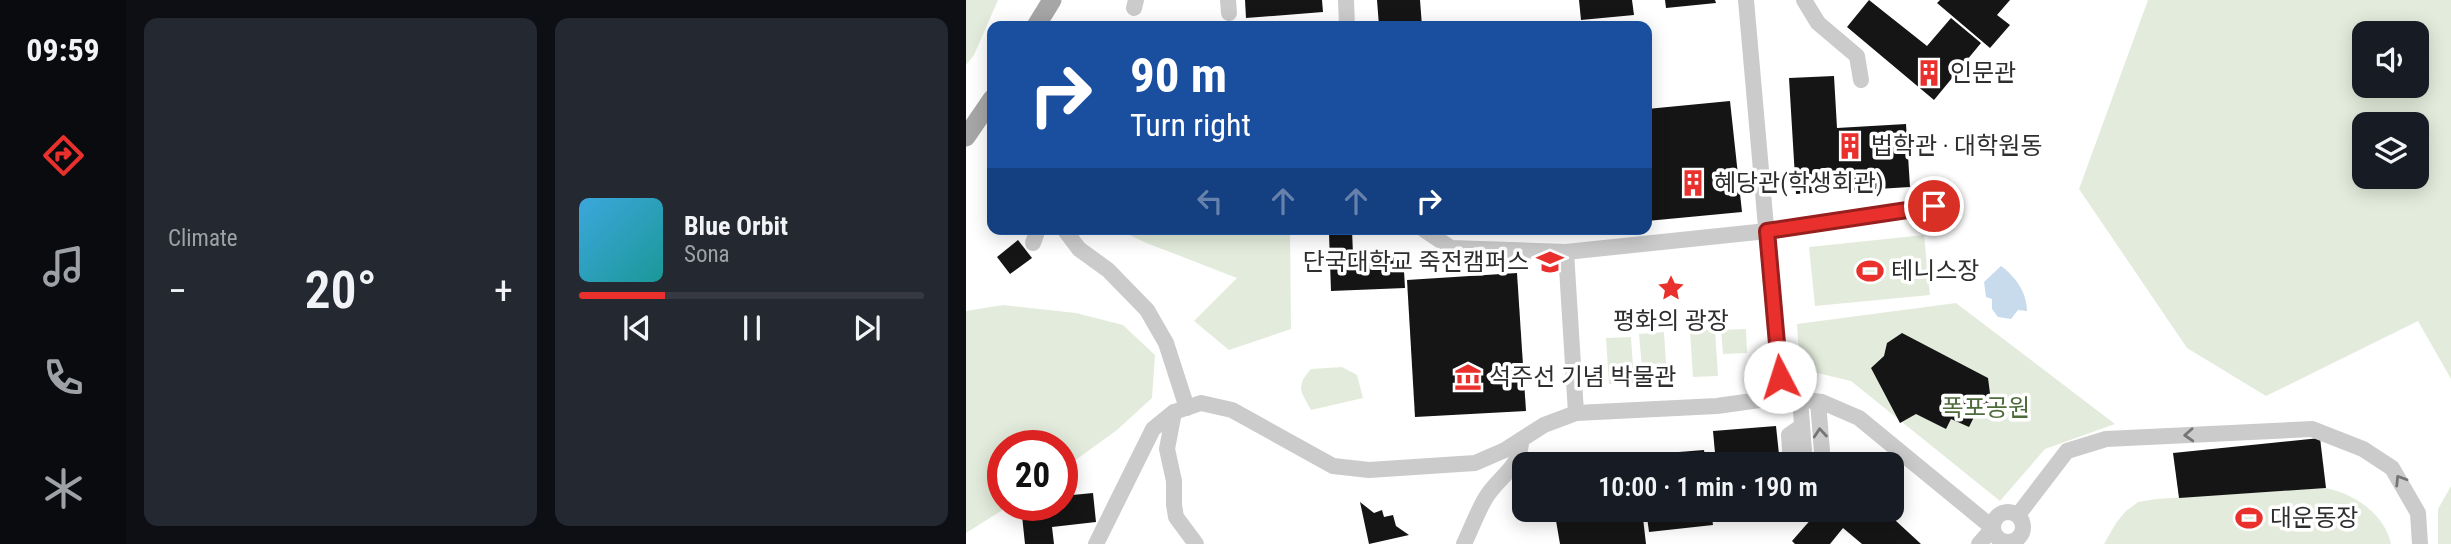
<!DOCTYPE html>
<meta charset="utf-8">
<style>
:root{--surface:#171b24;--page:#242831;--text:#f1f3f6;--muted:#9ea1a6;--line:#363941;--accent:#e9302d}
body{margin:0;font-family:"Roboto Condensed","Noto Sans KR",sans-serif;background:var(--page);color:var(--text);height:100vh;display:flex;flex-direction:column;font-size:26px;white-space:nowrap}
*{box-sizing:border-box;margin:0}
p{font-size:23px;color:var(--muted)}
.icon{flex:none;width:38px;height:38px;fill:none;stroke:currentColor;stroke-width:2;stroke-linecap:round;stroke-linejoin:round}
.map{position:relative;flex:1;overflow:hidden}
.panel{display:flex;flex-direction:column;gap:18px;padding:18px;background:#0d0f14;width:840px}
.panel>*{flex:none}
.banner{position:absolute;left:21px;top:21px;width:665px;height:214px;border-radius:14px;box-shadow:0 4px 18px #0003;background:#1a4fa0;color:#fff;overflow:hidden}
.fabs{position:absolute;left:1386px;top:21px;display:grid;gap:14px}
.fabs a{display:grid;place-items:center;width:77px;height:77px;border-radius:14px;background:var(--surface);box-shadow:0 4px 18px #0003;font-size:35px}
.speed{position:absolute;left:21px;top:430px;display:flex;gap:14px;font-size:35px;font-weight:700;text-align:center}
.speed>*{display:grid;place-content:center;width:91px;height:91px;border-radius:50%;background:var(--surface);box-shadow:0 4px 18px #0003;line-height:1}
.speed .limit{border:10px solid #d22;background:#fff;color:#111}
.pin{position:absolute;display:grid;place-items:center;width:60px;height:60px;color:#fff;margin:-30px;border:4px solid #fff;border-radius:50%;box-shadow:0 2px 7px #0007}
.me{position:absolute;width:77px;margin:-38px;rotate:355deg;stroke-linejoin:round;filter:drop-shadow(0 0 5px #0008)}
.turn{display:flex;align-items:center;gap:24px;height:147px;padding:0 28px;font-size:32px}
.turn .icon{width:91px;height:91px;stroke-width:2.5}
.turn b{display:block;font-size:49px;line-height:60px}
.lanes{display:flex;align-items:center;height:66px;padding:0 28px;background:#0003;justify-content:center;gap:35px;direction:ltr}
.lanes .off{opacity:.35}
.big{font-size:52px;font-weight:600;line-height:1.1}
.panel .card{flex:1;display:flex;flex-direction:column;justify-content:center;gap:10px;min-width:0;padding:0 24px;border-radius:14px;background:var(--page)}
.song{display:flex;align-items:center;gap:21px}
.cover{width:84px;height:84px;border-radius:10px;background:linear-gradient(135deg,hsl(200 70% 55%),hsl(180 70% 35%))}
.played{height:7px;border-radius:4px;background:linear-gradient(90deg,var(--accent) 25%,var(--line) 25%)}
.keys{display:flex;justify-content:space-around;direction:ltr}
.heat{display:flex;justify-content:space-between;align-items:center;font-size:38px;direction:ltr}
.panel .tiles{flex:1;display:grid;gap:18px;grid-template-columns:repeat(2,1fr)}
.trip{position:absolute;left:546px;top:452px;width:392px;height:70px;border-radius:14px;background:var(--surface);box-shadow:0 4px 18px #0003;font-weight:600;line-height:70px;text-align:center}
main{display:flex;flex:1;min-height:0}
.tabs{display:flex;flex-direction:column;width:126px;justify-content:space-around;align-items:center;background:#090b0e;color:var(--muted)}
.tabs .icon{width:49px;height:49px}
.tabs .selected{color:var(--accent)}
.tabs b{font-size:32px;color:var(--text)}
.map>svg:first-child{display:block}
</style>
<main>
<nav class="tabs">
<b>09:59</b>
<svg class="icon selected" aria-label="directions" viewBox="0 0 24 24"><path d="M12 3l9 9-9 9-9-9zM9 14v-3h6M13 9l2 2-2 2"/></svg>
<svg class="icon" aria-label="music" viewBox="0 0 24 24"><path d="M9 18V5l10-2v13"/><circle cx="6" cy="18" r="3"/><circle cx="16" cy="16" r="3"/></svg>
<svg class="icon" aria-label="phone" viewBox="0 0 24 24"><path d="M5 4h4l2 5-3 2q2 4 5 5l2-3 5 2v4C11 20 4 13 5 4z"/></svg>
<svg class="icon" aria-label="climate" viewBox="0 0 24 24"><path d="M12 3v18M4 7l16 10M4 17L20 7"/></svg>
</nav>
<section class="panel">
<div class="tiles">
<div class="card"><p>Climate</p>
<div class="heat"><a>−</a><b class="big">20°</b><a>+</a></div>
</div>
<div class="card">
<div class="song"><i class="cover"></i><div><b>Blue Orbit</b><p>Sona</p></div></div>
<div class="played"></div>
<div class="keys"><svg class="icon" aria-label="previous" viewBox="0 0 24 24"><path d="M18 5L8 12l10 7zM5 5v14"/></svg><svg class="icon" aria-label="pause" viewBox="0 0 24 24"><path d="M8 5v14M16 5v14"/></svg><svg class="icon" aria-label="next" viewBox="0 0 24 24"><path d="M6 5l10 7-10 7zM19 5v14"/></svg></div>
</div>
</div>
</section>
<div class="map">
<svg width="1485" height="544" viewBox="0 0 1485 544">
<rect width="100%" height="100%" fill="#fff"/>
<g fill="#e3ecdc" fill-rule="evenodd">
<path d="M0 0H32L8 55 0 65Z"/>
<path d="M1182 0H1485V379L1452 321 1300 396 1221 348 1113 189ZM1398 33H1451V86H1398ZM1398 124H1451V177H1398Z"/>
<path d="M152 229H324L325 329 263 350 228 321 271 278 178 242Z"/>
<path d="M958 235 964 295 849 306 843 247Z"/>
<path d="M990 303 1149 424 1079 449 1034 501 885 381 834 369 831 324Z"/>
<path d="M37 305 110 313 157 325 189 355 186 398 151 430 96 470V446H37V506H43L0 533V311Z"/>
<path d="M749 329 752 376 727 377 724 331Z"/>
<path d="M780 329 781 353 757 354 755 330Z"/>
<path d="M698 332 701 379 677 380 673 334Z"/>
<path d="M665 337 668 383 643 384 640 338Z"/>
<path d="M376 367 391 375 397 398 345 410C335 391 329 387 345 369Z"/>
<path d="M1485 486V544H1472V509Z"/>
<path d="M1360 488C1388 494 1418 513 1425 544H1138L1150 523 1160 511 1172 502 1190 499Z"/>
</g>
<path fill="#c7dbec" d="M1035 266C1050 277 1061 293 1061 311L1052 310 1045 319 1032 317 1026 309V299L1020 297 1018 282Z"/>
<g fill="#151515">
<path d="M279 0H356L357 12 280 18Z"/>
<path d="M411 0H454L456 26H413Z"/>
<path d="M613 0H666L668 15 615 20Z"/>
<path d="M699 0H749L750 3 700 8Z"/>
<path d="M903 0 961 46 985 18 1015 43 968 100 881 27Z"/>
<path d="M974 0H1044L1031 15 1044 25 1024 48 971 3Z"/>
<path d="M868 76 871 128 940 124 944 187 830 194 823 78Z"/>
<path d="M764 101 776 212 681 221V109Z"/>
<path d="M359 229H386L387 255 437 253 439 288 365 291 363 234Z"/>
<path d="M52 240 66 258 44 274 31 257Z"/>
<path d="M551 273 560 411 449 417 441 280Z"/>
<path d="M936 333 1022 378 1025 401 1010 413 1003 427 985 419 980 429 950 414 934 423 905 368 918 356 921 343Z"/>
<path d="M810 426 814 464H750L747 431Z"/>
<path d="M1354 438 1360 488 1213 498 1207 453Z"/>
<path d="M738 450 740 464H676L675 455Z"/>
<path d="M658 452 659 464H587L586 460Z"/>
<path d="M127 493 130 522 86 527 88 544H59L55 506H96V496Z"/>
<path d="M394 502 408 513 416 510 418 517 427 515 430 526 443 535 403 544Z"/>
<path d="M588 509H607L609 521 645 517 644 509H676L680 544H594Z"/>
<path d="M680 509H745L747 525 683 532Z"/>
<path d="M854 509H917L955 544H896L877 528 864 544H829L826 541Z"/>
</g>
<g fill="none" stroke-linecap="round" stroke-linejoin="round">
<g stroke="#cbcbcb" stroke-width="16">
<path d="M262 0 263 13"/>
<path d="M380 0 381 26"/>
<path d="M780 0 815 397"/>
<path d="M838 0 852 23 891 56 895 80"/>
<path d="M168 8 170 0"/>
<path d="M98 229 113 249 142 270 181 310 200 343 221 408"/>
<path d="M457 229 485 248 600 252 801 231 968 206"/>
<path d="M67 243 72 229"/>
<path d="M600 252 610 413"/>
<path d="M834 399 839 464"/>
<path d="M852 402 857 464"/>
<path d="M208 412 201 449 208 481V505L210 517 230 544"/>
<path d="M825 464 823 435 836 426"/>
<circle cx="1042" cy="527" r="15"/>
<path d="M1052 515 1101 451 1140 439 1346 429 1397 449 1426 468 1452 513 1454 544"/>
<path d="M130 544 187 429 208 412 235 403 266 410 367 466 403 470 509 463 539 450 578 425 610 413 751 406 815 397 856 402 893 418 1027 528 1013 544"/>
<path d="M498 544C505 529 511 513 519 499 532 476 555 469 555 440"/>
</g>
<g stroke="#a6a6a6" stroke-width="19">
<path d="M70 26 86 0"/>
<path d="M0 137 26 99"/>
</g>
</g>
<defs><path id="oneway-chevron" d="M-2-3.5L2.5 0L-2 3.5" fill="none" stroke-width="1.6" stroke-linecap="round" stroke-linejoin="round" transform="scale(1.75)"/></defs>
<g stroke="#757575">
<use href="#oneway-chevron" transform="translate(854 433) rotate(-95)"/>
<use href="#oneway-chevron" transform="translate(1223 435) rotate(177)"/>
<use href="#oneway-chevron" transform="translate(1434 480) rotate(-122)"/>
</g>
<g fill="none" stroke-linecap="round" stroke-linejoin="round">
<defs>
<path id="route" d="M814 377 801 231 968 206"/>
</defs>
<use href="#route" stroke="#971f1d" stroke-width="18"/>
<use href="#route" stroke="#e9302d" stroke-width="12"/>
</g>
<defs>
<symbol id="building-bare" viewBox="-9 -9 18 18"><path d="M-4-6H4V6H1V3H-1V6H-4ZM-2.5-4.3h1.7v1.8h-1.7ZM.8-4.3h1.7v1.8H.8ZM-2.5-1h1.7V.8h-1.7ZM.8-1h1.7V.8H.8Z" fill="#e9302d" stroke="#fff" stroke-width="2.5" paint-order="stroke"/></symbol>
<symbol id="university-bare" viewBox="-9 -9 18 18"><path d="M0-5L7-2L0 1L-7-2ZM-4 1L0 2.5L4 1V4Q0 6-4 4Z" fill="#e9302d" stroke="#fff" stroke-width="2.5" paint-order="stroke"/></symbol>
<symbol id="stadium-bare" viewBox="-9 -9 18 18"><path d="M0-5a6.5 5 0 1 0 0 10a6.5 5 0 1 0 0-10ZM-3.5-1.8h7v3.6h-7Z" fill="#e9302d" stroke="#fff" stroke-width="2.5" paint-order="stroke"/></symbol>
<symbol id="sight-bare" viewBox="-9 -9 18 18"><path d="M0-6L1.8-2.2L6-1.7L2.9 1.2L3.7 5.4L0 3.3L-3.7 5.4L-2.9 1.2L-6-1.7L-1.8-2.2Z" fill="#e9302d" stroke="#fff" stroke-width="2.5" paint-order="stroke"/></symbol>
<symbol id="museum-bare" viewBox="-9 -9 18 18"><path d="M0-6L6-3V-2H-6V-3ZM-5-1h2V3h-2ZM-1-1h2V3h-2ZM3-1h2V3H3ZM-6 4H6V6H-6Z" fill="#e9302d" stroke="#fff" stroke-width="2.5" paint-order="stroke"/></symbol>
</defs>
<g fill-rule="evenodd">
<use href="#building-bare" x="944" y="54" width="38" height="38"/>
<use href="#building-bare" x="865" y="127" width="38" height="38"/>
<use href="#building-bare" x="708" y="164" width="38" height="38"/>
<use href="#university-bare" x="565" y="243" width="38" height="38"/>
<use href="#stadium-bare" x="885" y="252" width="38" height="38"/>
<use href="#sight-bare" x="686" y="269" width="38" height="38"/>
<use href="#museum-bare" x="483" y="358" width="38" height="38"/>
<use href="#stadium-bare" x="1264" y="499" width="38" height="38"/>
</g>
<g text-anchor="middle" stroke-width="7" stroke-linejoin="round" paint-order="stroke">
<g font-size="24" fill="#2e2e2e" stroke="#fff" text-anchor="start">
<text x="984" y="81">인문관</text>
<text x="905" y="154">법학관 · 대학원동</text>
<text x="748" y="191">혜당관(학생회관)</text>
<text x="563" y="270" text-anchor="end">단국대학교 죽전캠퍼스</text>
<text x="925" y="279">테니스장</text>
<text x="705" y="329" text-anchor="middle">평화의 광장</text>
<text x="523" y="385">석주선 기념 박물관</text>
<text x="1304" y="526">대운동장</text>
</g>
<g font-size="24" fill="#4d6b3b" stroke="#fff">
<text x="1020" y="416">폭포공원</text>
</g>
</g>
</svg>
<div class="fabs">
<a><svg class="icon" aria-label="sound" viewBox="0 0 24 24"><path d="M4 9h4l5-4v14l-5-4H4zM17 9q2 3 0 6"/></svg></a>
<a><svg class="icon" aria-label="layers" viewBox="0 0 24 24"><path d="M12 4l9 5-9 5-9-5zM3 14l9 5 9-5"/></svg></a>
</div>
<div class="speed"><div class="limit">20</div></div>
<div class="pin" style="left:968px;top:206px;background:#d93025"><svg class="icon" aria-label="arrive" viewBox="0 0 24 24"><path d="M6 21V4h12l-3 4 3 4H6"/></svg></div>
<svg class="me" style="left:814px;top:377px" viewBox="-20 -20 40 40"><circle r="19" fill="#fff"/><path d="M0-13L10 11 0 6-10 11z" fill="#e9302d"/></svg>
<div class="trip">10:00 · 1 min · 190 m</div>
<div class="banner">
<div class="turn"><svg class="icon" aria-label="right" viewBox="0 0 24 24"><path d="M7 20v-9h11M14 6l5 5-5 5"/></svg><div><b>90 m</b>Turn right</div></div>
<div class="lanes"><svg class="icon off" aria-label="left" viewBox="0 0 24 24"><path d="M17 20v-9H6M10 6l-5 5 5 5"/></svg><svg class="icon off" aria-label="ahead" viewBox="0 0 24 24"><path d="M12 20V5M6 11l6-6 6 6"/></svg><svg class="icon off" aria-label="ahead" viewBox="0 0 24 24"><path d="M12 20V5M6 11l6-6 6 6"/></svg><svg class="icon" aria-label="right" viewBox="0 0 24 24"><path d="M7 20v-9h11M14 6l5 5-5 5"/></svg></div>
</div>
</div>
</main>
